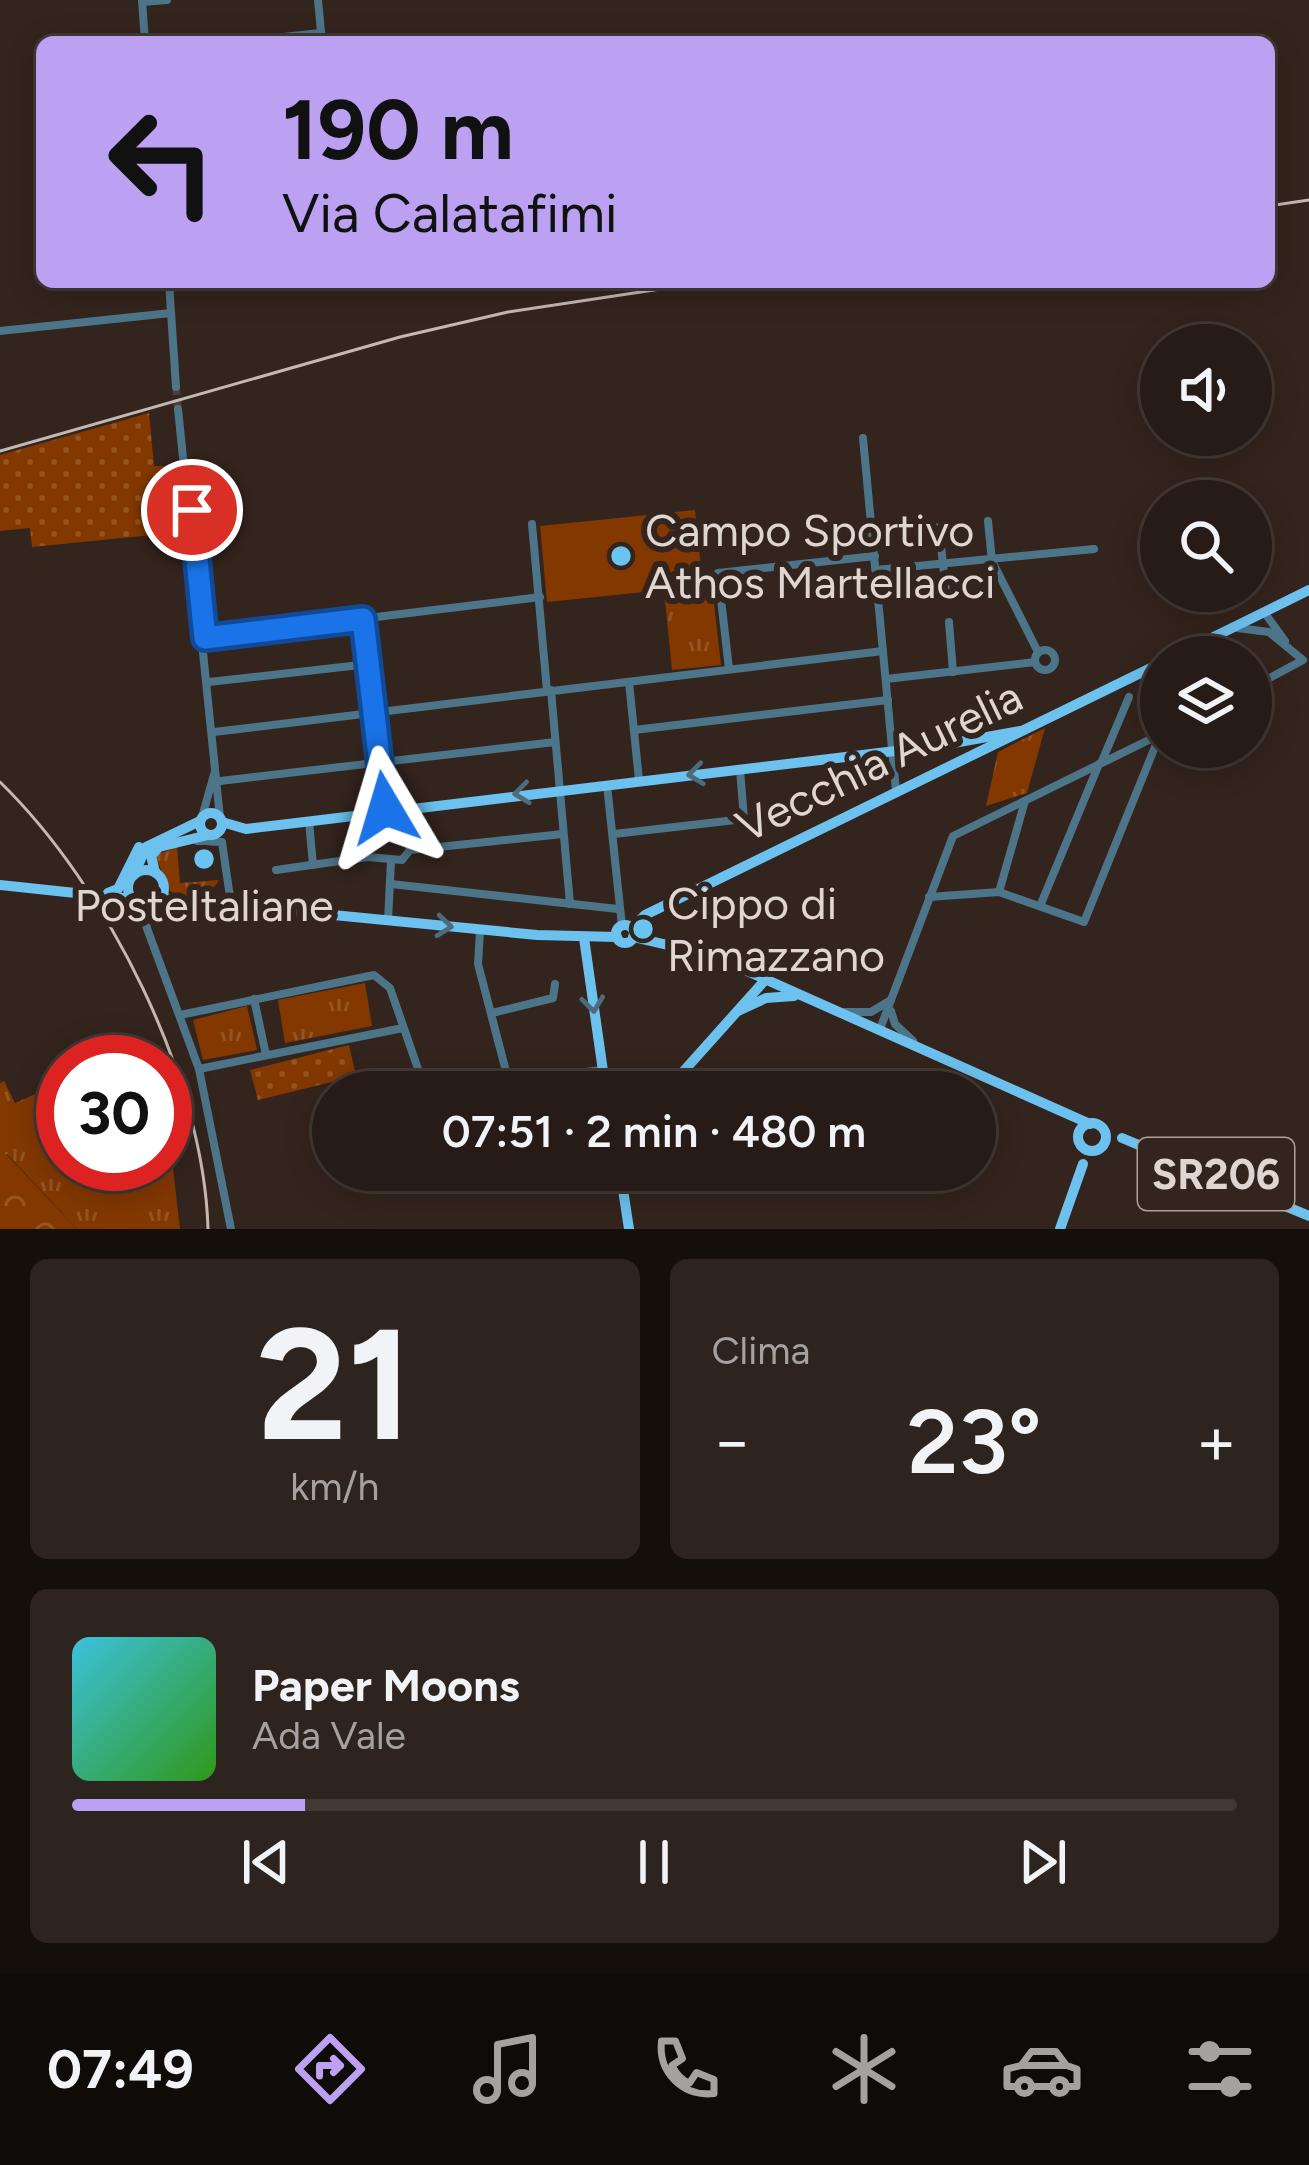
<!DOCTYPE html>
<html lang="it">
<meta charset="utf-8">
<style>
:root{--surface:#261b16;--page:#2e241f;--text:#f1f3f6;--muted:#a4a1a1;--line:#423935;--accent:#bca0f2}
body{margin:0;font-family:Figtree,sans-serif;background:var(--page);color:var(--text);height:100vh;display:flex;flex-direction:column;font-size:45px;white-space:nowrap}
*{box-sizing:border-box;margin:0}
p{font-size:39px;color:var(--muted)}
.icon{flex:none;width:66px;height:66px;fill:none;stroke:currentColor;stroke-width:2;stroke-linecap:round;stroke-linejoin:round}
.map{position:relative;height:1229px;overflow:hidden}
.panel{display:flex;flex-direction:column;gap:30px;padding:30px;background:#150f0c;flex:1}
.panel>*{flex:none}
.guide{position:absolute;left:36px;top:36px;width:1239px;height:252px;border-radius:18px;box-shadow:0 6px 30px #0003,0 0 0 3px var(--line);background:#bca0f2;color:#111;overflow:hidden}
.fabs{position:absolute;left:1140px;top:324px;display:grid;gap:24px}
.fabs a{display:grid;place-items:center;width:132px;height:132px;border-radius:50%;background:var(--surface);box-shadow:0 6px 30px #0003,0 0 0 3px var(--line);font-size:60px}
.speed{position:absolute;left:36px;top:1035px;display:flex;gap:24px;font-size:60px;font-weight:700;text-align:center}
.speed>*{display:grid;place-content:center;width:156px;height:156px;border-radius:50%;background:var(--surface);box-shadow:0 6px 30px #0003,0 0 0 3px var(--line);line-height:1}
.speed .limit{border:18px solid #d22;background:#fff;color:#111}
.pin{position:absolute;display:grid;place-items:center;width:102px;height:102px;color:#fff;margin:-51px;border:6px solid #fff;border-radius:50%;box-shadow:0 3px 12px #0007}
.me{position:absolute;width:132px;margin:-66px;rotate:353deg;stroke-linejoin:round;filter:drop-shadow(0 0 9px #0008)}
.turn{display:flex;align-items:center;gap:42px;height:252px;padding:0 48px;font-size:54px}
.turn .icon{width:156px;height:156px;stroke-width:2.5}
.turn b{display:block;font-size:84px;line-height:102px}
.big{font-size:90px;font-weight:600;line-height:1.1}
.panel .card{flex:1;display:flex;flex-direction:column;justify-content:center;gap:18px;min-width:0;padding:0 42px;border-radius:18px;background:var(--page)}
.panel .dial{align-items:center;gap:0}
.dial b{font-size:156px;line-height:1}
.song{display:flex;align-items:center;gap:36px}
.cover{width:144px;height:144px;border-radius:18px;background:linear-gradient(135deg,hsl(190 70% 55%),hsl(110 70% 35%))}
.played{height:12px;border-radius:6px;background:linear-gradient(90deg,var(--accent) 20%,var(--line) 20%)}
.keys{display:flex;justify-content:space-around;direction:ltr}
.heat{display:flex;justify-content:space-between;align-items:center;font-size:66px;direction:ltr}
.panel .tiles{flex:1;display:grid;gap:30px;grid-template-columns:1fr 1fr}
.card:last-child{grid-column:span 2}
.trip{position:absolute;left:312px;top:1071px;width:684px;height:120px;border-radius:60px;background:var(--surface);box-shadow:0 6px 30px #0003,0 0 0 3px var(--line);font-weight:600;line-height:120px;text-align:center}
.dock{display:flex;height:192px;justify-content:space-around;align-items:center;background:#0f0b09;color:var(--muted)}
.dock .icon{width:84px;height:84px}
.dock .current{color:var(--accent)}
.dock b{font-size:54px;color:var(--text)}
.map>svg:first-child{display:block}
</style>
<div class="map">
<svg width="1309" height="1229" viewBox="0 0 1309 1229">
<defs>
<pattern id="grass-tufts" width="24" height="20" patternUnits="userSpaceOnUse" patternTransform="scale(3)"><rect width="24" height="20" fill="#833800"/><path d="M3 7l-1-3M5 7V3M7 7l1-3M15 17l-1-3M17 17v-4M19 17l1-3" fill="none" stroke="#945424"/></pattern>
<pattern id="forest-crowns" width="20" height="18" patternUnits="userSpaceOnUse" patternTransform="scale(3)"><rect width="20" height="18" fill="#833800"/><path d="M2 6a3 3 0 1 1 6 0M12 15a3 3 0 1 1 6 0" fill="none" stroke="#945424"/></pattern>
<pattern id="garden-dots" width="8" height="8" patternUnits="userSpaceOnUse" patternTransform="scale(3)"><rect width="8" height="8" fill="#833800"/><path d="M2 2h.1M6 6h.1" fill="none" stroke="#945424" stroke-width="1.8" stroke-linecap="round"/></pattern>
</defs>
<rect width="100%" height="100%" fill="#33241d"/>
<g fill="url(#grass-tufts)">
<path d="M713 595 721 665 672 670 665 600Z"/>
<path d="M1045 728 1027 793 986 806 998 752Z"/>
<path d="M177 847 180 883 219 880C207 900 189 902 170 891L155 855Z"/>
<path d="M365 983 372 1026 285 1043 278 1000Z"/>
<path d="M247 1006 257 1050 203 1060 193 1020Z"/>
<path d="M4 1081 15 1103 42 1091 55 1116 63 1113V1164H165V1146L170 1143 180 1229H77L7 1154H0V1083Z"/>
</g>
<path fill="url(#forest-crowns)" d="M0 1154H6L77 1229H0Z"/>
<g fill="url(#garden-dots)">
<path d="M149 413 154 466H165L171 514 181 515 182 532 32 547 30 528 0 531V455Z"/>
<path d="M349 1045 356 1076 258 1100 250 1070Z"/>
</g>
<path fill="#833800" d="M695 510 703 586 547 602 540 526Z"/>
<g fill="none" stroke-linecap="round" stroke-linejoin="round">
<path stroke="#4d3f38" stroke-width="8" stroke-dasharray="8 4" stroke-linecap="butt" d="M176 387 178 409"/>
<g stroke="#4d758a" stroke-width="8">
<path d="M142 0 145 42"/>
<path d="M318 0 322 42"/>
<path d="M142 2 167 0"/>
<path d="M236 42 321 33"/>
<path d="M169 282 176 387"/>
<path d="M0 331 171 313"/>
<path d="M178 409 220 818"/>
<path d="M863 438 896 791"/>
<path d="M988 521 992 561 1038 652"/>
<path d="M532 524 547 691"/>
<path d="M939 527 946 592"/>
<path d="M876 570 1094 549"/>
<path d="M1264 612 1285 641"/>
<path d="M363 619 386 811"/>
<path d="M949 622 953 672"/>
<path d="M1237 628 1269 632 1303 660 1251 688"/>
<path d="M204 638 540 597"/>
<circle cx="1045" cy="660" r="10"/>
<path d="M729 669 718 573 875 556"/>
<path d="M886 679 1035 662"/>
<path d="M209 682 369 664"/>
<path d="M629 682 639 780"/>
<path d="M551 690 570 904"/>
<path d="M634 730 888 700"/>
<path d="M214 732 883 651"/>
<path d="M1102 761 1129 697"/>
<path d="M220 781 555 742"/>
<path d="M607 785 622 926"/>
<path d="M364 814 368 857 402 860 410 850 404 808"/>
<path d="M202 817 215 771"/>
<path d="M309 821 313 865"/>
<path d="M614 834 744 819 740 769"/>
<path d="M197 841 222 842 231 904"/>
<path d="M410 850 563 834"/>
<path d="M276 870 368 857"/>
<path d="M391 884 618 909"/>
<path d="M999 892 1025 801"/>
<path d="M929 897 999 892 1084 922 1159 737"/>
<path d="M138 904 199 1069 231 1229"/>
<path d="M1040 906 1099 764"/>
<path d="M388 920 391 861"/>
<path d="M149 922 152 905"/>
<path d="M480 930 478 964 508 1079"/>
<path d="M254 999 266 1055"/>
<path d="M891 1011 895 1024 913 1041"/>
<path d="M845 1012H871L891 1000"/>
<path d="M492 1013 553 998 555 984"/>
<path d="M180 1015 374 975 390 988 426 1092"/>
<path d="M880 1029 953 836 1161 734"/>
<path d="M199 1069 403 1028"/>
<path d="M439 1092 601 1070"/>
</g>
<g stroke="#6cc1ee" stroke-width="10">
<path d="M1173 657 1309 590"/>
<circle cx="211" cy="824" r="11"/>
<path d="M222 822 246 829 937 746 1020 731"/>
<circle cx="146" cy="888" r="18"/>
<path d="M155 872 151 856 159 847 208 835"/>
<path d="M134 875 146 847 200 821"/>
<path d="M0 885 132 899"/>
<path d="M108 893 118 889 139 847"/>
<path d="M160 898 537 935 617 937"/>
<circle cx="625" cy="934" r="9"/>
<path d="M632 928 645 915 1161 663"/>
<path d="M633 937 711 955 1090 1124"/>
<path d="M584 938 606 1092"/>
<path d="M738 1011 766 998 794 996"/>
<path d="M665 1092 766 979"/>
<circle cx="1092" cy="1137" r="14"/>
<path d="M1122 1138 1309 1216"/>
<path d="M620 1170 629 1229"/>
<path d="M1060 1229 1083 1164"/>
</g>
<g stroke="#c3b8b3" stroke-width="3">
<path d="M1269 206 1309 200"/>
<path d="M0 451 400 337 508 312 707 282"/>
<path d="M0 782C107 886 204 1078 208 1229"/>
</g>
</g>
<defs><path id="oneway-chevron" d="M-2-3.5L2.5 0L-2 3.5" fill="none" stroke-width="1.6" stroke-linecap="round" stroke-linejoin="round" transform="scale(3)"/></defs>
<g stroke="#4d6b7b">
<use href="#oneway-chevron" transform="translate(696 774) rotate(173)"/>
<use href="#oneway-chevron" transform="translate(522 793) rotate(173)"/>
<use href="#oneway-chevron" transform="translate(444 926) rotate(6)"/>
<use href="#oneway-chevron" transform="translate(593 1004) rotate(83)"/>
</g>
<g fill="none" stroke-linecap="round" stroke-linejoin="round">
<defs>
<path id="route" d="M192 510 205 638 363 619 385 808"/>
</defs>
<use href="#route" stroke="#114b97" stroke-width="30"/>
<use href="#route" stroke="#1a73e8" stroke-width="21"/>
</g>
<g fill="#6ac3f1" stroke="#33241d" stroke-width="4.5">
<circle cx="621" cy="556" r="12"/>
<circle cx="204" cy="859" r="12"/>
<circle cx="643" cy="929" r="12"/>
</g>
<g text-anchor="middle" stroke-width="12" stroke-linejoin="round" paint-order="stroke">
<rect fill="#33241d" stroke="#aca19b" stroke-width="3" x="1138" y="1138" width="156" height="72" rx="9"/>
<g font-size="42" font-weight="bold" fill="#e0d6d1">
<text x="1216" y="1189">SR206</text>
</g>
<g font-size="45" fill="#e0d6d1" stroke="#33241d" text-anchor="start">
<text x="645" y="546">Campo Sportivo<tspan x="645" dy="52">Athos Martellacci</tspan></text>
<text x="667" y="919">Cippo di<tspan x="667" dy="52">Rimazzano</tspan></text>
<text x="204" y="921" text-anchor="middle">PosteItaliane</text>
</g>
<g font-size="45" fill="#e0d6d1" stroke="#33241d">
<text transform="translate(879 761) rotate(-26)" y="16">Vecchia Aurelia</text>
</g>
</g>
</svg>
<div class="fabs">
<a><svg class="icon" aria-label="sound" viewBox="0 0 24 24"><path d="M4 9h4l5-4v14l-5-4H4zM17 9q2 3 0 6"/></svg></a>
<a><svg class="icon" aria-label="search" viewBox="0 0 24 24"><circle cx="10" cy="10" r="6"/><path d="M15 15l6 6"/></svg></a>
<a><svg class="icon" aria-label="layers" viewBox="0 0 24 24"><path d="M12 4l9 5-9 5-9-5zM3 14l9 5 9-5"/></svg></a>
</div>
<div class="speed"><div class="limit">30</div></div>
<div class="pin" style="left:192px;top:510px;background:#d93025"><svg class="icon" aria-label="arrive" viewBox="0 0 24 24"><path d="M6 21V4h12l-3 4 3 4H6"/></svg></div>
<svg class="me" style="left:385px;top:808px" viewBox="-20 -20 40 40"><path d="M0-17L14 15 0 8-14 15z" fill="#1a73e8" stroke="#fff" stroke-width="4"/></svg>
<div class="trip">07:51 · 2 min · 480 m</div>
<div class="guide">
<div class="turn"><svg class="icon" aria-label="left" viewBox="0 0 24 24"><path d="M17 20v-9H6M10 6l-5 5 5 5"/></svg><div><b>190 m</b>Via Calatafimi</div></div>
</div>
</div>
<section class="panel">
<div class="tiles">
<div class="card dial"><b>21</b><p>km/h</p></div>
<div class="card"><p>Clima</p>
<div class="heat"><a>−</a><b class="big">23°</b><a>+</a></div>
</div>
<div class="card">
<div class="song"><i class="cover"></i><div><b>Paper Moons</b><p>Ada Vale</p></div></div>
<div class="played"></div>
<div class="keys"><svg class="icon" aria-label="previous" viewBox="0 0 24 24"><path d="M18 5L8 12l10 7zM5 5v14"/></svg><svg class="icon" aria-label="pause" viewBox="0 0 24 24"><path d="M8 5v14M16 5v14"/></svg><svg class="icon" aria-label="next" viewBox="0 0 24 24"><path d="M6 5l10 7-10 7zM19 5v14"/></svg></div>
</div>
</div>
</section>
<nav class="dock">
<b>07:49</b>
<svg class="icon current" aria-label="directions" viewBox="0 0 24 24"><path d="M12 3l9 9-9 9-9-9zM9 14v-3h6M13 9l2 2-2 2"/></svg>
<svg class="icon" aria-label="music" viewBox="0 0 24 24"><path d="M9 18V5l10-2v13"/><circle cx="6" cy="18" r="3"/><circle cx="16" cy="16" r="3"/></svg>
<svg class="icon" aria-label="phone" viewBox="0 0 24 24"><path d="M5 4h4l2 5-3 2q2 4 5 5l2-3 5 2v4C11 20 4 13 5 4z"/></svg>
<svg class="icon" aria-label="climate" viewBox="0 0 24 24"><path d="M12 3v18M4 7l16 10M4 17L20 7"/></svg>
<svg class="icon" aria-label="car" viewBox="0 0 24 24"><path d="M5 17H2v-5l4-1 3-4h7l3 4 3 1v5h-3M9 17h6M6 11h13"/><circle cx="7" cy="17" r="2"/><circle cx="17" cy="17" r="2"/></svg>
<svg class="icon" aria-label="filters" viewBox="0 0 24 24"><path d="M4 7h16M4 17h16"/><circle cx="9" cy="7" r="2"/><circle cx="15" cy="17" r="2"/></svg>
</nav>
